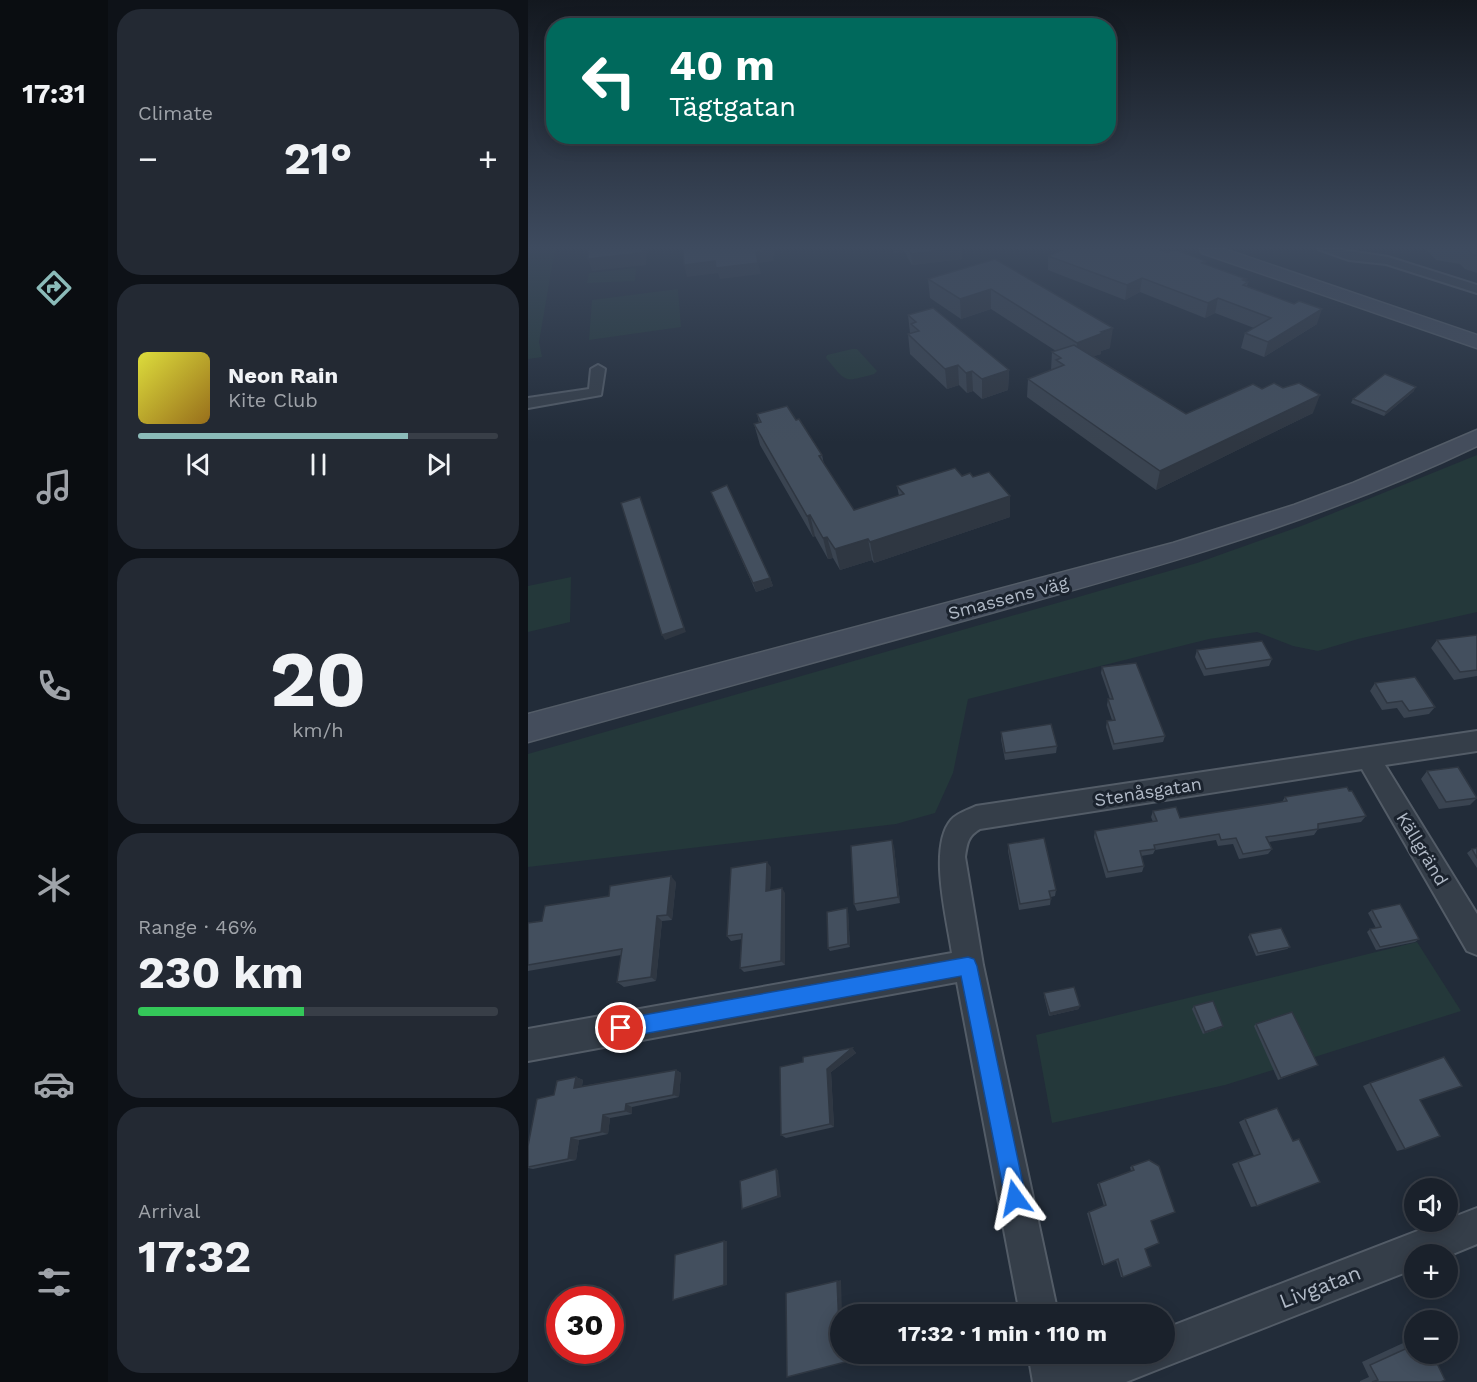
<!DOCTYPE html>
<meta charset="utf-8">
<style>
:root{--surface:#1a212b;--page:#232933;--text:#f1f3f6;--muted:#9fa3a9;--line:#383e47;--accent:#8bbbb9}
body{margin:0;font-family:"Work Sans",sans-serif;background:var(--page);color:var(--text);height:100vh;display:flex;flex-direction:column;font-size:22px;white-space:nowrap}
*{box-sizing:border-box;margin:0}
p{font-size:20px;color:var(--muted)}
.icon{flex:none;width:33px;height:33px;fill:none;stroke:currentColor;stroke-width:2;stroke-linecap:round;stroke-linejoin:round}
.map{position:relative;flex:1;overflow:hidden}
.sheet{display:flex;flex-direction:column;gap:9px;padding:9px;background:#0e1218;width:420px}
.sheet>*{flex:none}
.top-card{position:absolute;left:18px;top:18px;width:570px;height:126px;border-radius:24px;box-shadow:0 3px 15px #0003,0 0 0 2px var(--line);background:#00695c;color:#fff;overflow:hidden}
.buttons{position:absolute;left:876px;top:1178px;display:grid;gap:12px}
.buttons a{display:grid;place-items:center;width:54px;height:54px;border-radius:50%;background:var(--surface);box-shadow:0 3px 15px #0003,0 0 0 2px var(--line);font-size:30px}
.speed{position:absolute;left:18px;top:1286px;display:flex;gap:12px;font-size:30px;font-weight:700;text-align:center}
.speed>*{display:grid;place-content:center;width:78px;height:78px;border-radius:50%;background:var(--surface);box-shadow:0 3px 15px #0003,0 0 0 2px var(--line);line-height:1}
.speed .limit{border:9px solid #d22;background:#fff;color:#111}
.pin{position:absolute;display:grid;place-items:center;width:51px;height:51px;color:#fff;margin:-26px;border:3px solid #fff;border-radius:50%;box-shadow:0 2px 6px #0007}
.me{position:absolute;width:66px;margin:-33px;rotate:348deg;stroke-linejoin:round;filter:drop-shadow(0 0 4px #0008)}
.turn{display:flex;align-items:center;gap:21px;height:126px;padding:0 24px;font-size:27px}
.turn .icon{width:78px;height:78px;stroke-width:2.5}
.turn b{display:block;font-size:42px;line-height:51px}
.big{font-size:45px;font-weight:700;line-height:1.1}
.sheet .card{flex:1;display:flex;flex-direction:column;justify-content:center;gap:9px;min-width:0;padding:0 21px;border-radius:24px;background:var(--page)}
.sheet .dial{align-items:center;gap:0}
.dial b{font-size:78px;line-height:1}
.song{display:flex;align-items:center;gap:18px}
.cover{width:72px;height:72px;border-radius:9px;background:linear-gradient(135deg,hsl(60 70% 55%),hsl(40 70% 35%))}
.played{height:6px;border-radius:3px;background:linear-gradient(90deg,var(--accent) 75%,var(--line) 75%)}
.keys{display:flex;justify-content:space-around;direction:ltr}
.heat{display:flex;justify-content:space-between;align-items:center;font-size:33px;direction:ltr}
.charge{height:9px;border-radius:4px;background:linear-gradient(90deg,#34c759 46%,var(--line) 0)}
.trip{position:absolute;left:302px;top:1304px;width:345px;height:60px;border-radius:30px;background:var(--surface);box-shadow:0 3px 15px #0003,0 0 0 2px var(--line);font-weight:700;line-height:60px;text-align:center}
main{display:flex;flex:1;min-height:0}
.menu{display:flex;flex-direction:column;width:108px;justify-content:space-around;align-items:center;background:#0a0d11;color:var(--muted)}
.menu .icon{width:42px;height:42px}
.menu .on{color:var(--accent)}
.menu b{font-size:27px;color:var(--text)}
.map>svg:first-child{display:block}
</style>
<main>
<nav class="menu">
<b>17:31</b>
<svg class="icon on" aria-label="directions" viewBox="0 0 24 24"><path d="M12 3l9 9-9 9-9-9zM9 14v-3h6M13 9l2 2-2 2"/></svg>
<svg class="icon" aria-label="music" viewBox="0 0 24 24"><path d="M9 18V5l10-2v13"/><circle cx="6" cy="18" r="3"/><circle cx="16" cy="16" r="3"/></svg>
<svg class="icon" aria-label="phone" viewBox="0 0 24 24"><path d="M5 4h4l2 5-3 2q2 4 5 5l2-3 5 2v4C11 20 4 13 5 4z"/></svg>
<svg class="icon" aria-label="climate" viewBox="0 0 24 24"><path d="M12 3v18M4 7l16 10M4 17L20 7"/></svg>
<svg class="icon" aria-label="car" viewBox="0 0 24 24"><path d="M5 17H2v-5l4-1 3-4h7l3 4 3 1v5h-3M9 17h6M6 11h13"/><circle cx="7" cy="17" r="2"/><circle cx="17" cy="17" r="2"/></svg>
<svg class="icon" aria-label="filters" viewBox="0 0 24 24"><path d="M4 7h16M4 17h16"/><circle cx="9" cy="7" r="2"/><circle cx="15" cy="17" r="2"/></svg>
</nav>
<section class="sheet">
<div class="card"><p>Climate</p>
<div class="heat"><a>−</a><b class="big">21°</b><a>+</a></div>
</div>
<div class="card">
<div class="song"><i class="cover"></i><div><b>Neon Rain</b><p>Kite Club</p></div></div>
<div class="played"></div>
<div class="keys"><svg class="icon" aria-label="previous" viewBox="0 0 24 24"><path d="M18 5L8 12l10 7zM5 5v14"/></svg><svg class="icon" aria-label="pause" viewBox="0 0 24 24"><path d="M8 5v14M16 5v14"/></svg><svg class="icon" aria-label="next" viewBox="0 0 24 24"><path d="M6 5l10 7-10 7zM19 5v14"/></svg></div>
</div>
<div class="card dial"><b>20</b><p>km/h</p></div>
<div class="card"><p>Range · 46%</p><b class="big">230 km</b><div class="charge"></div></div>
<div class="card"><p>Arrival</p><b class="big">17:32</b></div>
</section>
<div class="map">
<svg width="949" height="1382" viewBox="0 0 949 1382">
<rect width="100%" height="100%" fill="#222c39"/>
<g fill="#24383a">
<path d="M0 249H27L11 342 14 357 0 359Z"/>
<path d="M108 268 107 281 59 283 61 273Z"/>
<path d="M150 289 153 327 61 340 64 300Z"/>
<path d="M324 349H329L349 371 346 374C314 383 319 382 298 358L299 355Z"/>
<path d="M949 455V612L830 639 790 651 765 646 729 632 681 639 440 699 425 773 407 813 368 824 0 867V754L669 563 776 525Z"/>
<path d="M43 577 42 622 0 632V586Z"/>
<path d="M889 942 933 1011 697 1085 524 1123 508 1035Z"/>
</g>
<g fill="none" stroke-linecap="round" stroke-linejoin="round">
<defs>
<g id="street">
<path d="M790 249H808L860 257 949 285V293L858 264 821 260Z"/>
<path d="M70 365 77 369 73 395 0 408V398L61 389 63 369Z"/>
<path d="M949 731V751L857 765 949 914V955L939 951 834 769 452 829C440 836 439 843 437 857L455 965 530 1314H492L429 982 0 1061V1029L424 953C419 919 400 847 423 820 429 813 440 810 448 806Z"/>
<path d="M949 1208V1244L920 1256 886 1254V1269L636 1367 598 1382H505L500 1353H538L541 1365 571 1353H636V1329Z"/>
</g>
<g id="secondary">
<path d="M672 249H696L949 335V348L674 253Z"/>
<path d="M949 430V446C793 521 629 567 463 613 308 656 154 699 0 742V714L645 543 766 505 825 483Z"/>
</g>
</defs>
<use href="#street" stroke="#535c67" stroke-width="4"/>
<use href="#secondary" stroke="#535c67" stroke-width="3"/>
<use href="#street" fill="#353e49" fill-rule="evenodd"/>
<use href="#secondary" fill="#444d5c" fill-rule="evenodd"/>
</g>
<g fill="#3a4451">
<path d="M364 249H434V259L384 265 376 251 366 253Z"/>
<path d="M898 249H949V273L937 269 932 264 908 260Z"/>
<path d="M638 252 678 261 677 264 720 282 719 286 789 324 736 357 713 348 717 333 726 328 687 313 677 318 612 292 597 300 520 270V256Z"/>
<path d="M467 259 582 348 573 351V354L565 356 658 414 734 389 785 413 628 490 499 397 500 379 523 370 524 352 528 351 463 309 433 319 402 298 400 279Z"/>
<path d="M380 315 481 370 480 390 454 399 445 391 439 393 431 385 419 389 382 354 380 334 382 333Z"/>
<path d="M886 391 856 416 823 403 825 399Z"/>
<path d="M229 414 268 420 294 455 296 464 326 510 371 496 369 486 434 476 482 517 346 563 344 560 312 570 305 558 300 559 287 536 285 537 232 445 226 424 231 423Z"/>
<path d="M183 492 242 578 245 586 228 592Z"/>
<path d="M949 635V676L926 680 903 648 909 640Z"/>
<path d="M669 650 744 659 741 666 676 676 667 657Z"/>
<path d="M574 667 637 736 635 742 585 750 578 727 579 721 584 720 579 705 580 699H582L573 673Z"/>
<path d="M847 683 907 707 901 714 876 718 869 708 854 710 842 691Z"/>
<path d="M473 732 529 746 528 753 477 760 473 739Z"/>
<path d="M899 771 949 798 942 805 911 809 893 779Z"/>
<path d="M757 797 838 816 833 822 790 829 786 835 741 842 744 849 740 854 711 859 705 844 690 846 688 840 627 850 625 854 613 856 616 866 614 872 578 878 566 837 567 831 625 822 623 817 625 811 652 818 754 802Z"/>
<path d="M480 844 528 890 527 896 523 897 522 905 491 910 480 851Z"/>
<path d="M366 847 372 903 329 911 326 904Z"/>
<path d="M949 848V868L939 853 944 849Z"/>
<path d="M243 867 242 890 257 893V965L216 972 212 968 214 939 203 941 199 936Z"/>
<path d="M148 882 144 920 134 921 128 981 96 987 89 982 93 955 0 971V923L14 921Z"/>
<path d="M319 908 320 911 322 947 302 951 300 948Z"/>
<path d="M844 910 891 939 887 942 848 950 839 932 842 929 848 928 840 913Z"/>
<path d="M722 934 762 947 759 949 728 956 720 937Z"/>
<path d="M516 993 551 1009 521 1016 516 996Z"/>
<path d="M666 1006 693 1028 675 1034 664 1009Z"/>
<path d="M728 1024 790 1065 750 1080 726 1026Z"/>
<path d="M324 1048 328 1053 303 1072 306 1127 258 1138 253 1135 275 1062Z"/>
<path d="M148 1070 153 1073 151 1097 104 1107V1114L82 1118 80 1134 51 1140 48 1160 5 1169 0 1168V1146L26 1095 48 1077 55 1080 54 1086Z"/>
<path d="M842 1083 892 1100 877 1149 869 1151 835 1086Z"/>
<path d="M717 1119 765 1141 729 1206 723 1207 704 1164 726 1156 711 1122Z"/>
<path d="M604 1166 623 1221 617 1249 595 1277H593L588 1260 576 1265H574L559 1213 576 1206 569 1184 603 1171 602 1167Z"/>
<path d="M886 1338V1353L913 1382H832V1381L841 1377 834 1362Z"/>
</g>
<g fill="#2f3742">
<path d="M114 249H119L118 265 64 271 60 259Z"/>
<path d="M243 249H245L247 256 245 257 246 261 230 263 233 274 192 279 190 273 159 277 156 265Z"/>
<path d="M365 249H376V251L366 253Z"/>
<path d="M424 249H434V259L384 265 383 254Z"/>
<path d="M614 278 612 292 597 300 599 285Z"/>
<path d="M463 289V309L433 319 432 299Z"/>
<path d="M690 298 687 313 677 318 680 303Z"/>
<path d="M794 309 789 324 736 357 740 342Z"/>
<path d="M585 328 582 348 573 351V354L547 363 549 343Z"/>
<path d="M430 365 431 385 419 389 417 369Z"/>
<path d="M481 370 480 390 454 399V379Z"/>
<path d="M444 371 445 391 439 393 438 373Z"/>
<path d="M888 387 886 391 856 416 858 412Z"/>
<path d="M792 395 785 413 628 490 632 471Z"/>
<path d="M482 496V517L346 563 342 542Z"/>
<path d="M112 497 158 632 137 640 134 635Z"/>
<path d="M282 515 287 536 285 537 279 516Z"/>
<path d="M299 537 305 558 300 559 295 538Z"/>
<path d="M340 539 344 560 312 570 307 549Z"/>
<path d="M242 578 245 586 228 592 225 583Z"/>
<path d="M364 840 366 847 372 903 370 897Z"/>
<path d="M239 862 243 867 242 896 238 891Z"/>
<path d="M143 876 148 882 144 920 139 915Z"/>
<path d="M254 888 257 893V965L253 961Z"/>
<path d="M319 908 320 911 322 947 320 944Z"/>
<path d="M129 916 134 921 128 981 123 977Z"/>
<path d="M552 1006 551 1009 521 1016 522 1013Z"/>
<path d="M695 1026 693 1028 675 1034 677 1032Z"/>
<path d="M324 1048 328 1053 303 1072 306 1127 302 1124 299 1069Z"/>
<path d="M148 1070 153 1073 151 1097 145 1095Z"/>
<path d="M48 1077 55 1080 53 1090 46 1088Z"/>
<path d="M98 1104 104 1107V1114L97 1111Z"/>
<path d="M75 1115 82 1118 80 1134 73 1132Z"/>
<path d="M43 1138 51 1140 48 1160 40 1159Z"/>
<path d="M248 1169 250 1170 253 1197 217 1209H214Z"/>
<path d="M196 1241H199V1285L145 1300Z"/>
<path d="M313 1280 314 1314H312V1326L311 1327 309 1281Z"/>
<path d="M325 1353H329V1357L325 1360Z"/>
</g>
<g fill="#434f5e" stroke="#2f3742" stroke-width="1.5">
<path d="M61 249H114L113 253 60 259Z"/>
<path d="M155 249H243V250L228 252 230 263 188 268 187 261 156 265Z"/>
<path d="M380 249H424L383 254Z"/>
<path d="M537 249H630L638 252 648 250 678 261 674 263 718 279 715 280 720 282 715 285 766 304 771 301 794 309 740 342 717 333 743 318 690 298 680 303 614 278 599 285 520 256Z"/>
<path d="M936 249H949V256L944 254 939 249Z"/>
<path d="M467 259 585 328 573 332 575 333 549 343 463 289 432 299 400 279Z"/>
<path d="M405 308 481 370 454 379 444 371 438 373 430 365 417 369 380 334 391 331 383 324 388 322 380 315Z"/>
<path d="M546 345 658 414 725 384 734 389 746 383 755 388 771 383 792 395 632 471 500 379 536 365 528 360 533 358 524 352Z"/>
<path d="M857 374 888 387 858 412 825 399Z"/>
<path d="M259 406 268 420 271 419 294 455 291 456 326 510 376 494 369 486 427 468 434 476 442 473 445 477 461 472 482 496 342 542 340 539 307 549 299 537 295 538 282 515 279 516 226 424 233 422 229 414Z"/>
<path d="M199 485 242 578 225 583 183 492Z"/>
<path d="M112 497 156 628 134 635 93 503Z"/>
<path d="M949 635V670L932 672 909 640Z"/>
<path d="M734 641 744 659 678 669 669 650Z"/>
<path d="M608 663 637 736 586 744 579 721 587 720 580 699H585L574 667Z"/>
<path d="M887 677 907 707 881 711 874 701 859 703 847 683Z"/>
<path d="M523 724 529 746 477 753 473 732Z"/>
<path d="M930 767 949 798 918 802 899 771Z"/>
<path d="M819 787 821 791H824L838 816 790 824V829L738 837 744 849 715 854 708 838 693 840 691 834 626 845 627 849 612 851 616 866 580 872 567 831 629 821 625 811 648 807 652 818 759 801 757 797Z"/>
<path d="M516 838 528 890 521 891 523 899 492 904 480 844Z"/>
<path d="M364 840 370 897 326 904 323 846Z"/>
<path d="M949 848V858L944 849Z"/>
<path d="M239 862 238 891 254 888 253 961 212 968 214 934 199 936 203 868Z"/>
<path d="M143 876 139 915 129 916 123 977 89 982 94 949 0 965V923L14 921 17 906 81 896 82 886Z"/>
<path d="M872 904 891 939 852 947 842 929 853 927 844 910Z"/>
<path d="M319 908 320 944 300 948 299 912Z"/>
<path d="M753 928 762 947 730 953 722 934Z"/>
<path d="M546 987 552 1006 522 1013 516 993Z"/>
<path d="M685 1001 695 1026 677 1032 666 1006Z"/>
<path d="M764 1012 790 1065 753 1078 728 1024Z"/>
<path d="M324 1048 299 1069 302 1124 253 1135 252 1067 275 1062V1057Z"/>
<path d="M916 1057 934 1086 892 1100 912 1136 877 1149 842 1083Z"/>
<path d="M148 1070 145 1095 98 1104 97 1111 75 1115 73 1132 43 1138 40 1159 0 1167V1146L9 1099 26 1095 29 1081 48 1077 46 1088Z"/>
<path d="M749 1108 765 1141 771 1139 792 1182 729 1206 710 1162 732 1154 717 1119Z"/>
<path d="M621 1160 631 1166 647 1212 623 1221 631 1243 617 1249 623 1266 595 1277 590 1259 576 1265 561 1212 578 1205 571 1183 606 1170 604 1166Z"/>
<path d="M248 1169 250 1196 214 1209 212 1181Z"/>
<path d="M196 1241V1285L145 1300 147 1255Z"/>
<path d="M309 1281 311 1327H312V1353H325V1360L259 1377 258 1293Z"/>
<path d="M886 1345V1353H904L917 1380 913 1382H844L850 1380 842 1365Z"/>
</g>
<linearGradient id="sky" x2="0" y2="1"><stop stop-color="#13181f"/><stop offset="0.56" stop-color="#3e4b5f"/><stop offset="1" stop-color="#3e4b5f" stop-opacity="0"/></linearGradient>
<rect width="949" height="442" fill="url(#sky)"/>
<path fill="#1a73e8" stroke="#114b97" stroke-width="1.5" d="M440 957 446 959 449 966 498 1198 495 1205 487 1209 480 1205 477 1198 433 976 93 1038 86 1035 83 1028 86 1022 93 1019Z"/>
<g text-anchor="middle" stroke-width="6" stroke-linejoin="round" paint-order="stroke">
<g font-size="18" fill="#b0b9c6" stroke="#1b232e">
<text transform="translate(480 598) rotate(-15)" y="6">Smassens väg</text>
<text transform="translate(620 792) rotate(-9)" y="6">Stenåsgatan</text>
<text transform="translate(894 849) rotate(59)" y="6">Källgränd</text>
</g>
<g font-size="21" fill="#b0b9c6" stroke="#1b232e">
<text transform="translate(792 1287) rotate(-21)" y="7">Livgatan</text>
</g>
</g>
</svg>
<div class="buttons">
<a><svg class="icon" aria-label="sound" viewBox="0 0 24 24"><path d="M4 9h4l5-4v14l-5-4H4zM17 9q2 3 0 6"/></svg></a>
<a>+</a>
<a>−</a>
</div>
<div class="speed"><div class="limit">30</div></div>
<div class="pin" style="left:93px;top:1028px;background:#d93025"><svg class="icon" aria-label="arrive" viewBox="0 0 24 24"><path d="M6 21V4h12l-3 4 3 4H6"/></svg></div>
<svg class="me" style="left:487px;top:1198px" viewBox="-20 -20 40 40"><path d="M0-17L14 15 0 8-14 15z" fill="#1a73e8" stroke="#fff" stroke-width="4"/></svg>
<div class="trip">17:32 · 1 min · 110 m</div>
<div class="top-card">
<div class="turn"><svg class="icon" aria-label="left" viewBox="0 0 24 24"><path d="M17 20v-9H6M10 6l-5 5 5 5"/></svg><div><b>40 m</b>Tägtgatan</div></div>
</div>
</div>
</main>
